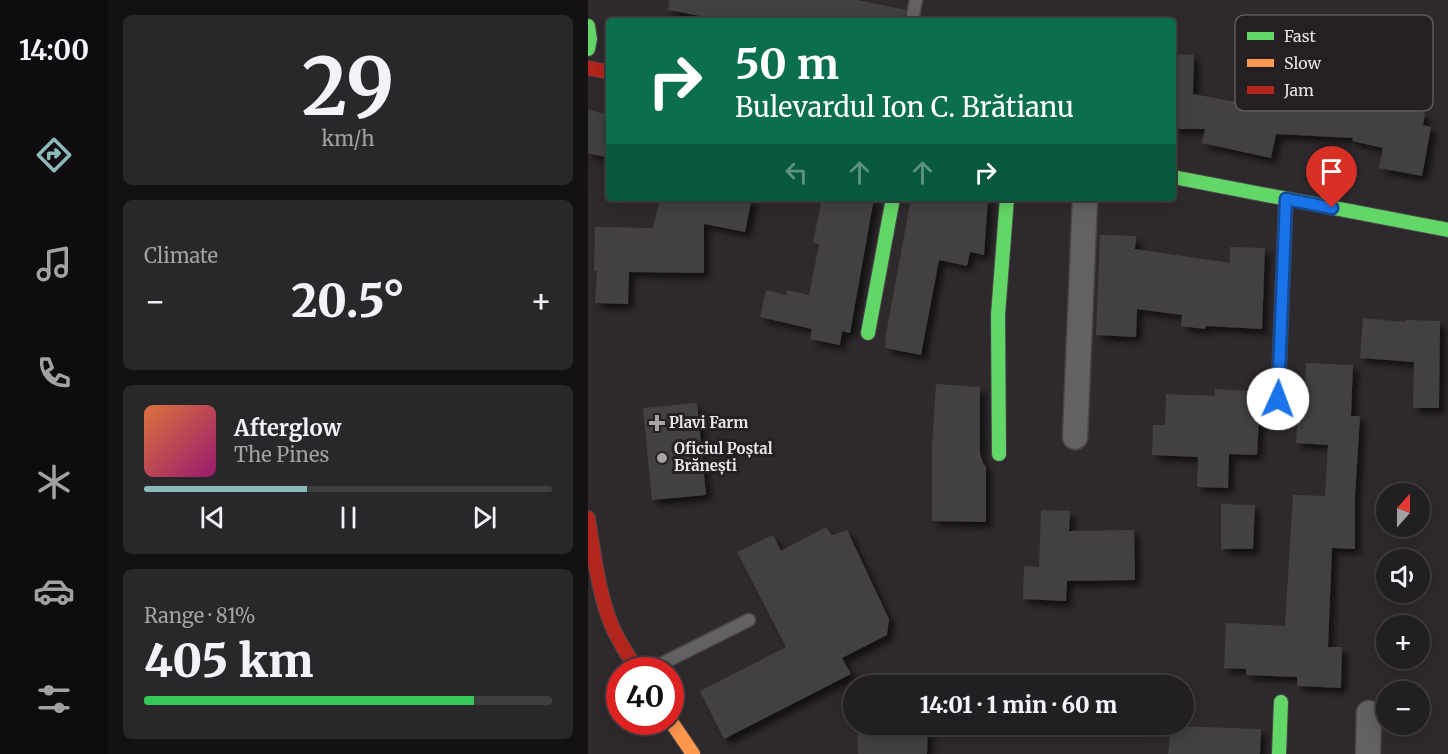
<!DOCTYPE html>
<meta charset="utf-8">
<style>
:root{--surface:#221f22;--page:#2a272a;--text:#f1f3f6;--muted:#a2a2a5;--line:#3f3d40;--accent:#8bbbb9}
body{margin:0;font-family:Merriweather,serif;background:var(--page);color:var(--text);height:100vh;display:flex;flex-direction:column;font-size:22px;white-space:nowrap}
*{box-sizing:border-box;margin:0}
p{font-size:20px;color:var(--muted)}
.icon{flex:none;width:33px;height:33px;fill:none;stroke:currentColor;stroke-width:2;stroke-linecap:round;stroke-linejoin:round}
.map{position:relative;flex:1;overflow:hidden}
.drawer{display:flex;flex-direction:column;gap:15px;padding:15px;background:#131113;width:480px}
.drawer>*{flex:none}
.guide{position:absolute;left:18px;top:18px;width:570px;height:183px;border-radius:6px;box-shadow:0 3px 15px #0003,0 0 0 2px var(--line);background:#0b6e4f;color:#fff;overflow:hidden}
.needle{width:39px;rotate:21deg}
.controls{position:absolute;left:788px;top:483px;display:grid;gap:12px}
.controls a{display:grid;place-items:center;width:54px;height:54px;border-radius:50%;background:var(--surface);box-shadow:0 3px 15px #0003,0 0 0 2px var(--line);font-size:30px}
.speed{position:absolute;left:18px;top:657px;display:flex;gap:12px;font-size:30px;font-weight:700;text-align:center}
.speed>*{display:grid;place-content:center;width:78px;height:78px;border-radius:50%;background:var(--surface);box-shadow:0 3px 15px #0003,0 0 0 2px var(--line);line-height:1}
.speed .limit{border:9px solid #d22;background:#fff;color:#111}
.pin{position:absolute;display:grid;place-items:center;width:51px;height:51px;color:#fff;margin:-62px -26px;border-radius:50% 50% 50% 0;rotate:-45deg;box-shadow:0 0 6px #0007}
.pin .icon{rotate:45deg}
.me{position:absolute;width:66px;margin:-33px;rotate:2deg;stroke-linejoin:round;filter:drop-shadow(0 0 4px #0008)}
.turn{display:flex;align-items:center;gap:21px;height:126px;padding:0 30px;font-size:27px}
.turn .icon{width:78px;height:78px;stroke-width:2.5}
.turn b{display:block;font-size:42px;line-height:51px}
.lanes{display:flex;align-items:center;height:57px;padding:0 30px;background:#0003;justify-content:center;gap:30px;direction:ltr}
.lanes .off{opacity:.35}
.big{font-size:45px;font-weight:800;line-height:1.1}
.drawer .tile{flex:1;display:flex;flex-direction:column;justify-content:center;gap:9px;min-width:0;padding:0 21px;border-radius:9px;background:var(--page)}
.drawer .dial{align-items:center;gap:0}
.dial b{font-size:78px;line-height:1}
.song{display:flex;align-items:center;gap:18px}
.cover{width:72px;height:72px;border-radius:9px;background:linear-gradient(135deg,hsl(20 70% 55%),hsl(320 70% 35%))}
.played{height:6px;border-radius:3px;background:linear-gradient(90deg,var(--accent) 40%,var(--line) 40%)}
.keys{display:flex;justify-content:space-around;direction:ltr}
.heat{display:flex;justify-content:space-between;align-items:center;font-size:33px;direction:ltr}
.charge{height:9px;border-radius:4px;background:linear-gradient(90deg,#34c759 81%,var(--line) 0)}
.trip{position:absolute;left:255px;top:675px;width:351px;height:60px;border-radius:30px;background:var(--surface);box-shadow:0 3px 15px #0003,0 0 0 2px var(--line);font-weight:800;line-height:60px;text-align:center}
main{display:flex;flex:1;min-height:0}
.tabs{display:flex;flex-direction:column;width:108px;justify-content:space-around;align-items:center;background:#0e0c0e;color:var(--muted)}
.tabs .icon{width:42px;height:42px}
.tabs .on{color:var(--accent)}
.tabs b{font-size:27px;color:var(--text)}
.map>svg:first-child{display:block}
</style>
<main>
<nav class="tabs">
<b>14:00</b>
<svg class="icon on" aria-label="directions" viewBox="0 0 24 24"><path d="M12 3l9 9-9 9-9-9zM9 14v-3h6M13 9l2 2-2 2"/></svg>
<svg class="icon" aria-label="music" viewBox="0 0 24 24"><path d="M9 18V5l10-2v13"/><circle cx="6" cy="18" r="3"/><circle cx="16" cy="16" r="3"/></svg>
<svg class="icon" aria-label="phone" viewBox="0 0 24 24"><path d="M5 4h4l2 5-3 2q2 4 5 5l2-3 5 2v4C11 20 4 13 5 4z"/></svg>
<svg class="icon" aria-label="climate" viewBox="0 0 24 24"><path d="M12 3v18M4 7l16 10M4 17L20 7"/></svg>
<svg class="icon" aria-label="car" viewBox="0 0 24 24"><path d="M5 17H2v-5l4-1 3-4h7l3 4 3 1v5h-3M9 17h6M6 11h13"/><circle cx="7" cy="17" r="2"/><circle cx="17" cy="17" r="2"/></svg>
<svg class="icon" aria-label="filters" viewBox="0 0 24 24"><path d="M4 7h16M4 17h16"/><circle cx="9" cy="7" r="2"/><circle cx="15" cy="17" r="2"/></svg>
</nav>
<section class="drawer">
<div class="tile dial"><b>29</b><p>km/h</p></div>
<div class="tile"><p>Climate</p>
<div class="heat"><a>−</a><b class="big">20.5°</b><a>+</a></div>
</div>
<div class="tile">
<div class="song"><i class="cover"></i><div><b>Afterglow</b><p>The Pines</p></div></div>
<div class="played"></div>
<div class="keys"><svg class="icon" aria-label="previous" viewBox="0 0 24 24"><path d="M18 5L8 12l10 7zM5 5v14"/></svg><svg class="icon" aria-label="pause" viewBox="0 0 24 24"><path d="M8 5v14M16 5v14"/></svg><svg class="icon" aria-label="next" viewBox="0 0 24 24"><path d="M6 5l10 7-10 7zM19 5v14"/></svg></div>
</div>
<div class="tile"><p>Range · 81%</p><b class="big">405 km</b><div class="charge"></div></div>
</section>
<div class="map">
<svg width="860" height="754" viewBox="0 0 860 754">
<defs>
<filter id="shadow"><feDropShadow dx="5.5" dy="5.5" stdDeviation="3" flood-color="#0009"/></filter>
</defs>
<rect width="100%" height="100%" fill="#2e292d"/>
<g fill="#434043" filter="url(#shadow)">
<path d="M81 0H269L318 10 316 21H117L118 17 80 10Z"/>
<path d="M585 54 606 55 605 94 654 103 659 84 718 97 719 82 739 83 740 63 763 64 762 81 822 93 819 109 837 113 835 125 843 127 834 176 791 168 795 148 764 141 765 138 688 134 683 158 614 143 617 129H585Z"/>
<path d="M0 109 21 115V158L0 153Z"/>
<path d="M72 198H164L157 232 116 224V273L41 272 40 304 7 303 9 271H6L7 227 65 228Z"/>
<path d="M234 198H286L262 333 254 331 252 345 222 339 224 329 172 317 178 290 198 295 199 290 221 295 231 244 225 243Z"/>
<path d="M323 198H400L396 255 382 252 379 266 351 260 333 355 297 348 298 340H297Z"/>
<path d="M512 235 548 236 547 249 642 263V247L677 248 674 329 618 326 617 329 593 326 594 315 549 309 548 337 508 335Z"/>
<path d="M775 318 817 322V320L852 321 851 408H825L826 362 772 358Z"/>
<path d="M718 363 765 365 763 416H772L767 497V549L744 548 740 647H754L753 688 709 686V677L658 675V669L636 668 638 623 697 626 705 495 737 496 740 445 708 443 710 412 716 413Z"/>
<path d="M348 384 392 387V454L395 463 398 467V522L344 521V445Z"/>
<path d="M627 389 662 391V398L671 399 672 402 669 455 641 454 640 488 609 487 610 457 564 455 565 425H577L578 394 627 396Z"/>
<path d="M109 403 118 495 64 500 55 408Z"/>
<path d="M633 504 667 505 665 549H633Z"/>
<path d="M453 510 482 511 481 531 546 530 547 580 479 581 478 601 435 599 436 566 451 567Z"/>
<path d="M238 527 244 535 259 530 301 619 299 635 254 658 263 674 136 739 112 691 198 647 149 552 185 535 193 551Z"/>
<path d="M269 724H340L339 754H270Z"/>
<path d="M583 726 673 729 672 754H580Z"/>
</g>
<g fill="none" stroke-linecap="round" stroke-linejoin="round">
<defs>
<g id="lane">
<path d="M324 21 328 0"/>
<path d="M61 670 161 620"/>
</g>
<g id="street">
<path d="M487 437 497 198"/>
<path d="M780 754 781 713"/>
</g>
<g id="fast">
<path d="M0 26 2 39 0 49"/>
<path d="M585 177 860 230"/>
<path d="M280 333 305 198"/>
<path d="M411 454 410 315 419 198"/>
<path d="M691 754 693 702"/>
</g>
<path id="slow" d="M82 720 105 754"/>
<g id="jam">
<path d="M0 68 21 72"/>
<path d="M690 399 698 199"/>
<path d="M0 518C6 554 10 591 23 624 30 641 40 655 49 670"/>
</g>
</defs>
<use href="#lane" stroke="#484548" stroke-width="15"/>
<use href="#street" stroke="#484548" stroke-width="27"/>
<use href="#fast" stroke="#484548" stroke-width="16"/>
<use href="#slow" stroke="#484548" stroke-width="16"/>
<use href="#jam" stroke="#484548" stroke-width="16"/>
<use href="#lane" stroke="#646163" stroke-width="12"/>
<use href="#street" stroke="#646163" stroke-width="24"/>
<use href="#fast" stroke="#63d668" stroke-width="14"/>
<use href="#slow" stroke="#ff974d" stroke-width="14"/>
<use href="#jam" stroke="#b3261e" stroke-width="14"/>
</g>
<g fill="none" stroke-linecap="round" stroke-linejoin="round">
<defs>
<path id="route" d="M690 399 698 199 744 208"/>
</defs>
<use href="#route" stroke="#114b97" stroke-width="15"/>
<use href="#route" stroke="#1a73e8" stroke-width="10"/>
</g>
<g fill="#a6a2a5" stroke="#251f24" stroke-width="2">
<path d="M66 414h6v6h6v6h-6v6h-6v-6h-6v-6h6z"/>
<circle cx="74" cy="458" r="6"/>
</g>
<g text-anchor="middle" stroke-width="6" stroke-linejoin="round" paint-order="stroke">
<g font-size="15" font-weight="bold" fill="#e7e3e6" stroke="#251f24" text-anchor="start">
<text x="81" y="428">Plavi Farm</text>
<text x="86" y="454">Oficiul Poștal<tspan x="86" dy="17">Brănești</tspan></text>
</g>
</g>
<rect x="647" y="15" width="198" height="96" rx="9" fill="#251f24" stroke="#5f5a5e" stroke-width="1.5"/>
<rect x="659" y="32" width="27" height="8" fill="#63d668"/>
<rect x="659" y="59" width="27" height="8" fill="#ff974d"/>
<rect x="659" y="86" width="27" height="8" fill="#b3261e"/>
<g font-size="16" fill="#e7e3e6">
<text x="696" y="42">Fast</text>
<text x="696" y="69">Slow</text>
<text x="696" y="96">Jam</text>
</g>
</svg>
<div class="controls">
<a><svg class="needle" viewBox="-14 -14 28 28"><path d="M0-13l5 13h-10z" fill="#e53935"/><path d="M0 13l5-13h-10z" fill="#a2a2a5"/></svg></a>
<a><svg class="icon" aria-label="sound" viewBox="0 0 24 24"><path d="M4 9h4l5-4v14l-5-4H4zM17 9q2 3 0 6"/></svg></a>
<a>+</a>
<a>−</a>
</div>
<div class="speed"><div class="limit">40</div></div>
<div class="pin" style="left:744px;top:208px;background:#d93025"><svg class="icon" aria-label="arrive" viewBox="0 0 24 24"><path d="M6 21V4h12l-3 4 3 4H6"/></svg></div>
<svg class="me" style="left:690px;top:399px" viewBox="-20 -20 40 40"><circle r="19" fill="#fff"/><path d="M0-13L10 11 0 6-10 11z" fill="#1a73e8"/></svg>
<div class="trip">14:01 · 1 min · 60 m</div>
<div class="guide">
<div class="turn"><svg class="icon" aria-label="right" viewBox="0 0 24 24"><path d="M7 20v-9h11M14 6l5 5-5 5"/></svg><div><b>50 m</b>Bulevardul Ion C. Brătianu</div></div>
<div class="lanes"><svg class="icon off" aria-label="left" viewBox="0 0 24 24"><path d="M17 20v-9H6M10 6l-5 5 5 5"/></svg><svg class="icon off" aria-label="ahead" viewBox="0 0 24 24"><path d="M12 20V5M6 11l6-6 6 6"/></svg><svg class="icon off" aria-label="ahead" viewBox="0 0 24 24"><path d="M12 20V5M6 11l6-6 6 6"/></svg><svg class="icon" aria-label="right" viewBox="0 0 24 24"><path d="M7 20v-9h11M14 6l5 5-5 5"/></svg></div>
</div>
</div>
</main>
